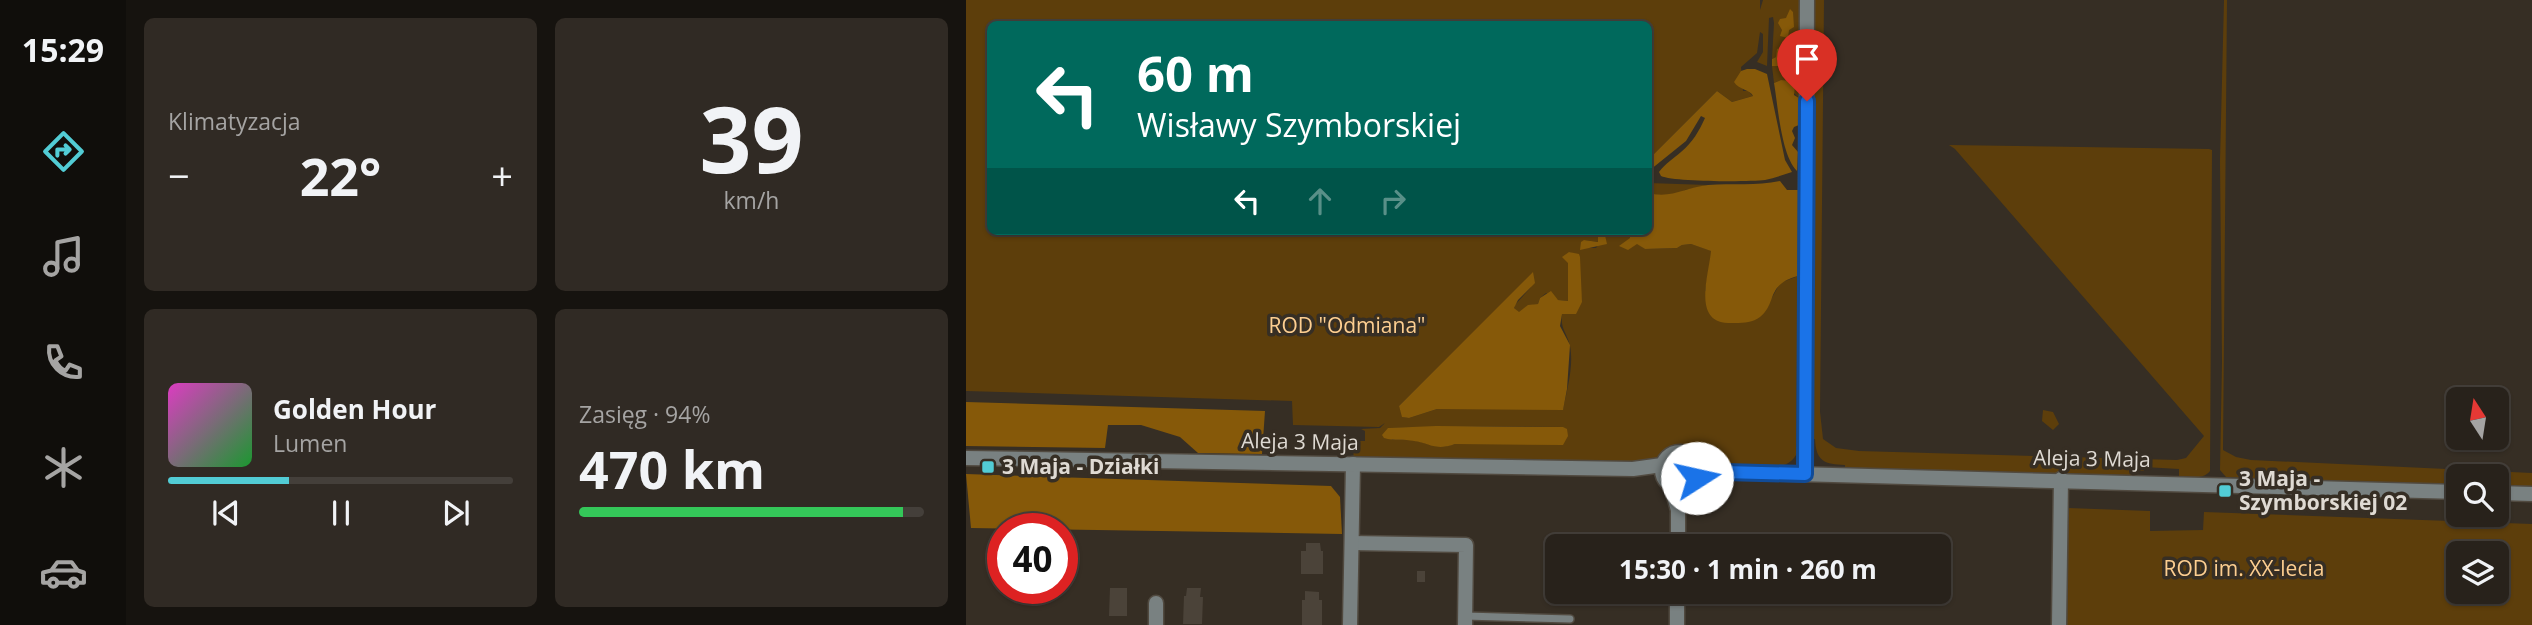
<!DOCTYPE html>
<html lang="pl">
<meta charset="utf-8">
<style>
:root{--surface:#28221b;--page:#302a24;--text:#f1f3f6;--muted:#a5a4a3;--line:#443f3a;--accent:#52ccd5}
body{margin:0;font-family:"Open Sans",sans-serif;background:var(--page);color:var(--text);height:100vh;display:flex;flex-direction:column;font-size:26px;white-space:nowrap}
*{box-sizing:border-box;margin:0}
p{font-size:23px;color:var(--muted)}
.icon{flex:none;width:38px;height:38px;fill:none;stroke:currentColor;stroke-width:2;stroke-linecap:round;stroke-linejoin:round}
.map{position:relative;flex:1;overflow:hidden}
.drawer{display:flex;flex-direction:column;gap:18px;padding:18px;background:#16130f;width:840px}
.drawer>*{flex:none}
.banner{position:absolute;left:21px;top:21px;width:665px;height:214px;border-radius:10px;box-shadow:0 2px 5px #0004,0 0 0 2px var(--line);background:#00695c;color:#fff;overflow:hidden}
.needle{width:46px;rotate:348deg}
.buttons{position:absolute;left:1480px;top:387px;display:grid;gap:14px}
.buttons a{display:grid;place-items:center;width:63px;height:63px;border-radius:10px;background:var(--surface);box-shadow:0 2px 5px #0004,0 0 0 2px var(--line);font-size:35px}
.speed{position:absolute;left:21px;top:513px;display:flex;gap:14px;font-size:35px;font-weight:700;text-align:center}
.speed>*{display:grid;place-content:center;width:91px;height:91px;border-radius:50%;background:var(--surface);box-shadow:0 2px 5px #0004,0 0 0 2px var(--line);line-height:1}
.speed .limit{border:10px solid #d22;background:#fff;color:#111}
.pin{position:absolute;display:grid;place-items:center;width:60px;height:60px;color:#fff;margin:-72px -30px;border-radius:50% 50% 50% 0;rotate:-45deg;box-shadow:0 0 7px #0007}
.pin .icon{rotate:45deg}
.me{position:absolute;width:77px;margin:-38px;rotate:80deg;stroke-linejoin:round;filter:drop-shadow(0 0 5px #0008)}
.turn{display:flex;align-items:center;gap:24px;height:147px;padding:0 35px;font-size:32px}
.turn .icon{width:91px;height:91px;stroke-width:2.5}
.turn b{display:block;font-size:49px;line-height:60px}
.lanes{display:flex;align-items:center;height:66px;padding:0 35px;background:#0003;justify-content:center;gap:35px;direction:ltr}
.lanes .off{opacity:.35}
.big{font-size:52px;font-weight:700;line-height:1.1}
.drawer .tile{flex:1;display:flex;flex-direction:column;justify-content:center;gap:10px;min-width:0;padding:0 24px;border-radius:10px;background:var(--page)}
.drawer .dial{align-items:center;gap:0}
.dial b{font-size:91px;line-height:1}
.song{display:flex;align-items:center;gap:21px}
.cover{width:84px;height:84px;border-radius:10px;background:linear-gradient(135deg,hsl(310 70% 55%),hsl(130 70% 35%))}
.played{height:7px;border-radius:4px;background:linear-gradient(90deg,var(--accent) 35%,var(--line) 35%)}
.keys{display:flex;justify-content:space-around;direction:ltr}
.heat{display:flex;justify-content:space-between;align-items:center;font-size:38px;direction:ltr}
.charge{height:10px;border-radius:5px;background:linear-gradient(90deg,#34c759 94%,var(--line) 0)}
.drawer .tiles{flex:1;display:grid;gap:18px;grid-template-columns:repeat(2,1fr)}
.trip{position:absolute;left:579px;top:534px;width:406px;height:70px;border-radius:10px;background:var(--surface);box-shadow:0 2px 5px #0004,0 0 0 2px var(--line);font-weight:700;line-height:70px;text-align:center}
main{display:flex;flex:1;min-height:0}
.tab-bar{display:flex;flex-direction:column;width:126px;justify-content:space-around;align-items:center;background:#100e0b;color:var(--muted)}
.tab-bar .icon{width:49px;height:49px}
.tab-bar .selected{color:var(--accent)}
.tab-bar b{font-size:32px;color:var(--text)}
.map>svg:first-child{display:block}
</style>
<main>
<nav class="tab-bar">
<b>15:29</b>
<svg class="icon selected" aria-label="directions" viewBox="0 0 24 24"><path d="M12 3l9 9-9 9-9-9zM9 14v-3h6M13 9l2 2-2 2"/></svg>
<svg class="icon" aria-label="music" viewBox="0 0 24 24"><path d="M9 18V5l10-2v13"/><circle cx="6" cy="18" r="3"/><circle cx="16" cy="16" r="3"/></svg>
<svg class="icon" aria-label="phone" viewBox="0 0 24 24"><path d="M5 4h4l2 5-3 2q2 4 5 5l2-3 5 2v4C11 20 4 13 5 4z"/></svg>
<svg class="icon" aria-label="climate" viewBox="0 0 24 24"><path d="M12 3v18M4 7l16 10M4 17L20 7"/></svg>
<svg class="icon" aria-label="car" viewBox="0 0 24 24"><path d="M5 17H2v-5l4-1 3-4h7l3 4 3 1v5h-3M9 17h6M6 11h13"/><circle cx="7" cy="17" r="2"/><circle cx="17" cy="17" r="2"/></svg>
</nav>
<section class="drawer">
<div class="tiles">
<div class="tile"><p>Klimatyzacja</p>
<div class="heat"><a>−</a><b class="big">22°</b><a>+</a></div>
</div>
<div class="tile dial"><b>39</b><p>km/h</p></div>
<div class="tile">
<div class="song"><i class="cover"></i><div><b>Golden Hour</b><p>Lumen</p></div></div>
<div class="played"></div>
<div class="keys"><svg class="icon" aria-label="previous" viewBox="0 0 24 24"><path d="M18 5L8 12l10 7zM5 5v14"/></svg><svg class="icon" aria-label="pause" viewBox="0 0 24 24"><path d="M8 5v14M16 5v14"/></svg><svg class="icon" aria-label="next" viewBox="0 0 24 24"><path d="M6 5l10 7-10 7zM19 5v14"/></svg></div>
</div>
<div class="tile"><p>Zasięg · 94%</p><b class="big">470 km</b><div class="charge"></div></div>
</div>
</section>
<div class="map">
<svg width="1566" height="625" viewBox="0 0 1566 625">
<rect width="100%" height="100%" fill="#362e24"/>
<g fill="#5d3e0b" fill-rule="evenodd">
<path d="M0 0H794V10L797 0H834L833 45 826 43 812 49 810 57 806 59 808 23 807 17 803 18 801 66 791 62 797 52V34L794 32 791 53 775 67 777 91H782L787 96 766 102 751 91 683 159 682 24H24V231H632V242L618 240V248H630L640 235 638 231H664V238L679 249 711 248 716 245 725 244 746 251 739 291 802 305 814 283 832 276 830 447H833C829 462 821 466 806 467L388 459 386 441H399V431L395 429 414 428 419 423 413 427 327 425 326 401 0 391ZM603 252 609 254 616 302 596 313C594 330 601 332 604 346 608 365 601 391 597 409H471L443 418 437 417 433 406 567 273 565 287 549 305 548 308 553 313 562 306 572 304 574 298 580 293 592 300 602 301ZM514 426 597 427 489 444C472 450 465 444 450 441 443 439 434 440 426 440L422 428Z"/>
<path d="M848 0H858L854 412 857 439 870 448 893 451 1211 460 1220 458 1238 436 989 149 983 145 1243 149 1246 150 1244 471C1237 480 1224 477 1213 476V469L1178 467V471L1167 470 1166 475 879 468V465C859 464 850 462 849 439H845Z"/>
<path d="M1258 0H1261L1257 450 1270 457 1285 460 1566 473V487L1531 486V476H1493V485L1260 477 1254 470 1256 362 1254 161Z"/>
<path d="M813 65 833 66V98L815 80 808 83 806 66Z"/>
<path d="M682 183 742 185 719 190 713 194 697 196 683 193Z"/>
<path d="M1077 410 1087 412 1093 424 1087 430 1076 421Z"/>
<path d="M1102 508 1184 511V531L1237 530 1238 512 1566 524V625H1101ZM1493 553H1531V592H1493Z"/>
</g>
<g fill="#865909">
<path d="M824 9 827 12 828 27 823 30 822 38 814 36 816 30 812 23 814 19 820 18Z"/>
<path d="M826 43 833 45V66H806V59L810 57 811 49Z"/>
<path d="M781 69H789L801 74 819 160 826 172C817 175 808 178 799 180 783 182 708 182 695 176L693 172C700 163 707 159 715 152 727 142 733 131 739 118L735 116 720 141 684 170 683 159 751 91 766 102 787 96C785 90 773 90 768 82L775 71Z"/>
<path d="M815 80 823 81 829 86 828 95 833 98V125L828 127 826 131 829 138 826 145 832 152 831 171C815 155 812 106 808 83Z"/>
<path d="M814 181 821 190H832V276C799 285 812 302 794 317 785 324 773 323 762 323 726 322 743 274 745 251L725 244 716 245 711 248 679 249 671 244 662 250 653 246 664 238V231H682L683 193C705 199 720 187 742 185 766 183 790 186 814 181Z"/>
<path d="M632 231H638L641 244 614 250 615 242 618 240 632 242Z"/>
<path d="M603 252 613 254 614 257 616 302 610 314H596L594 326 604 345 601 389 597 410 471 409 443 418 436 417 433 406 567 272 569 283 552 300 548 308 553 312 562 305 572 304 574 298 585 291 592 300 602 301V263L596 257Z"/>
<path d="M0 402 299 411 296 454 232 453 214 437 175 425H142L139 448 0 446Z"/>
<path d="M470 426 597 427 601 429 602 436 597 445 489 444C470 451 466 444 448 441 438 439 428 441 418 438L416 435 422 428Z"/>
<path d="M0 474 365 486 374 497 376 534 5 528Z"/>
</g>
<g fill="#4b4339">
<rect x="25" y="536" width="12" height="26"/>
<path d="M340 543H354L355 551H357V574H335V551H340Z"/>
<rect x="451" y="571" width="8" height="11"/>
<path d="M144 588H161V616H143Z"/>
<path d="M221 588H235L234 597H237L236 624H217L218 596H220Z"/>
<path d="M339 591 353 592V600H356V625H336V600H339Z"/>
<path d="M611 592H640L639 602 610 601Z"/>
<rect x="651" y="592" width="29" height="11"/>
</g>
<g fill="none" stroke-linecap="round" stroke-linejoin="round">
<defs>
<path id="service" d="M499 616 604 619"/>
<g id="minor">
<path d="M839 474 841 0"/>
<path d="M386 543 500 545 499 625"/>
<path d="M190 603V625"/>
<path d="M384 625 387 464"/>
<path d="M1093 625 1095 479"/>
</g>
<g id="tertiary">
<circle cx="714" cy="470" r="18"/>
<path d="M0 458 667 469 696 465"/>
<path d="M733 466 758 472 1493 492"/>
<path d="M705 486 712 510V546"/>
<path d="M1531 493 1566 494"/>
<path d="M711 625V592"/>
</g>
</defs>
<use href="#service" stroke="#514a40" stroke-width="10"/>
<use href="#minor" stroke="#514a40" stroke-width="17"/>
<use href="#tertiary" stroke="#514a40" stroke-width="17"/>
<use href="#service" stroke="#798181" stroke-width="7"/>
<use href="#minor" stroke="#798181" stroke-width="14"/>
<use href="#tertiary" stroke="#798181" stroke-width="14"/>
</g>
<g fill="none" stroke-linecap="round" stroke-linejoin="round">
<defs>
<path id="route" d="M731 478 758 472 839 474 841 101"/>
</defs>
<use href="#route" stroke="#114b97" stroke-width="18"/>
<use href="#route" stroke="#1a73e8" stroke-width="12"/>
</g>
<g fill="#52ccd5" stroke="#362e24" stroke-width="2.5">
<rect x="15" y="460" width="14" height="14" rx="3.5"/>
<rect x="1252" y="484" width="14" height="14" rx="3.5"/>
</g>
<g text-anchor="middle" stroke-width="7" stroke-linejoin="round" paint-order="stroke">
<g font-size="21" fill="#fdce90" stroke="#362e24">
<text x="381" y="333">ROD "Odmiana"</text>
<text x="1278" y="576">ROD im. XX-lecia</text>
</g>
<g font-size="21" fill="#dfdad3" stroke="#362e24">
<text transform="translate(334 442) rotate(1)" y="7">Aleja 3 Maja</text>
<text transform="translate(1126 459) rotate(1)" y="7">Aleja 3 Maja</text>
</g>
<g font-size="21" font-weight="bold" fill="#dfdad3" stroke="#362e24" text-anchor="start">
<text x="36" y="474">3 Maja - Działki</text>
<text x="1273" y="486">3 Maja -<tspan x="1273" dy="24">Szymborskiej 02</tspan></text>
</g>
</g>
</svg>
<div class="buttons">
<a><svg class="needle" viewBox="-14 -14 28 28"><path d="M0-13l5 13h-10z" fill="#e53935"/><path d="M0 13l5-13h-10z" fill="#a5a4a3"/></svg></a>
<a><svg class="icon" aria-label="search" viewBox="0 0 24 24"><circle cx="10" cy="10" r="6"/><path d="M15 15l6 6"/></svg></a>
<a><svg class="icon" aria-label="layers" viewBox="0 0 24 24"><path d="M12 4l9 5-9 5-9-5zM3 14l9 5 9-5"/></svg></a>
</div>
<div class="speed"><div class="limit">40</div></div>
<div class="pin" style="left:841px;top:101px;background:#d93025"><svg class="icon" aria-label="arrive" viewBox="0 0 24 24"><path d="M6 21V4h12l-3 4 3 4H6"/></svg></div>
<svg class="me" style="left:731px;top:478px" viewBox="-20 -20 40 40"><circle r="19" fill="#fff"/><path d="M0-13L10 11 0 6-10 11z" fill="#1a73e8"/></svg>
<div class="trip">15:30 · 1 min · 260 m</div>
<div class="banner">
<div class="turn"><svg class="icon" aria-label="left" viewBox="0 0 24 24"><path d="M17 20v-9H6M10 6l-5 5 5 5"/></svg><div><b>60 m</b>Wisławy Szymborskiej</div></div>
<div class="lanes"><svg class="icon" aria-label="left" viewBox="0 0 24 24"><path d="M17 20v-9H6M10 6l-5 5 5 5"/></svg><svg class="icon off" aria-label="ahead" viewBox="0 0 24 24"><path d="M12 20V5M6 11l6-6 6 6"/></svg><svg class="icon off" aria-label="right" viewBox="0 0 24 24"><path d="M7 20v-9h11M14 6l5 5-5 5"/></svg></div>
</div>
</div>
</main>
